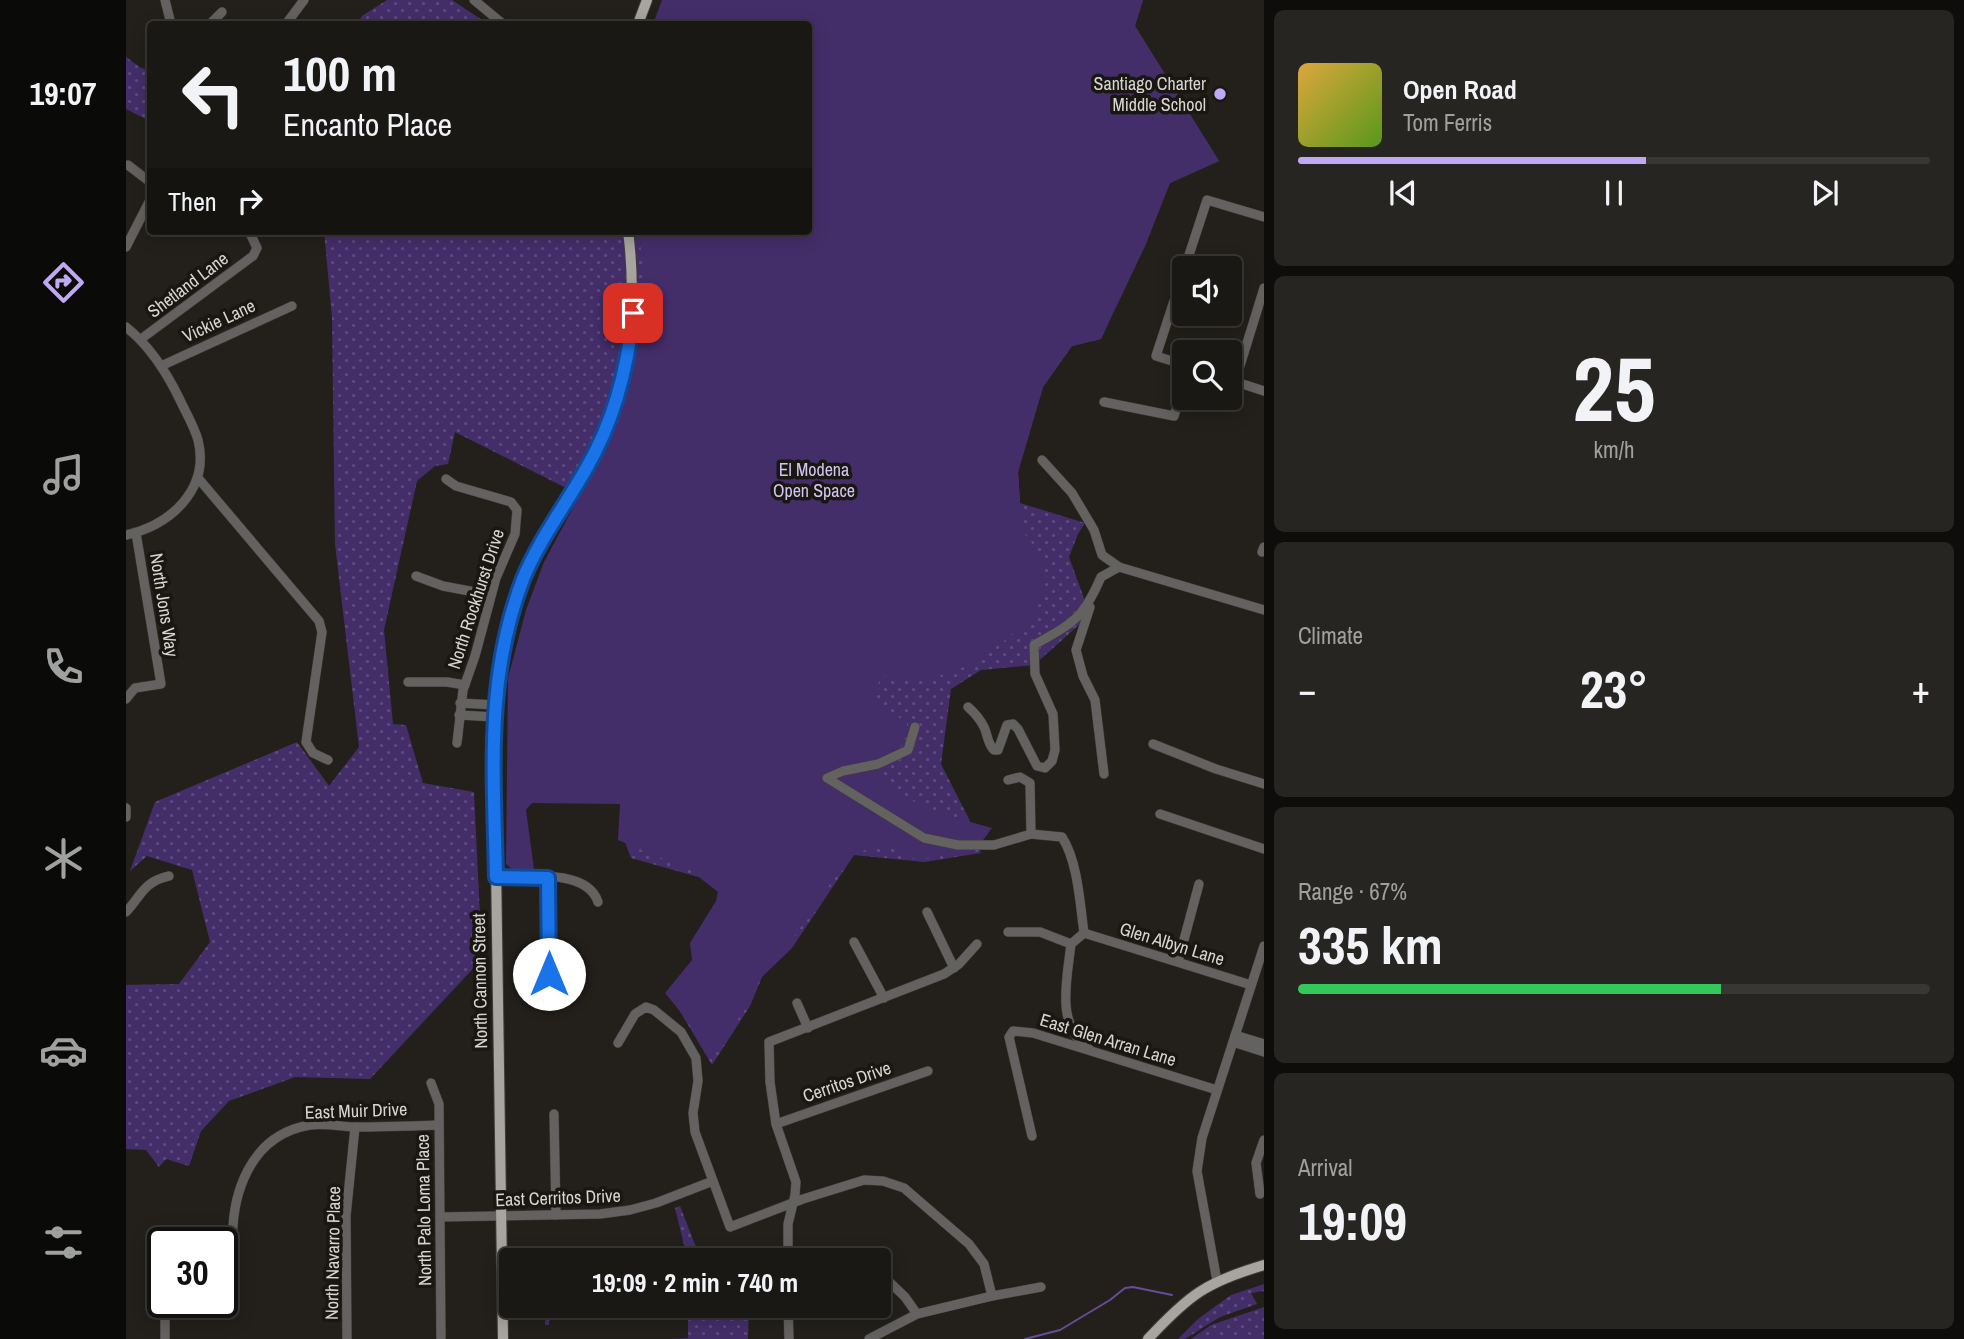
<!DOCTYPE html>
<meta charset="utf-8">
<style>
:root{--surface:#1a1814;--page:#272522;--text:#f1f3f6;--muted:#9fa0a0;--line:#383734;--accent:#bfa9f4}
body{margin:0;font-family:"Archivo Narrow",sans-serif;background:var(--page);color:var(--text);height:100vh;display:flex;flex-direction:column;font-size:26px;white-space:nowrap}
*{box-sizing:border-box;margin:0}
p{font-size:23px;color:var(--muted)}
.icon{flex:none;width:38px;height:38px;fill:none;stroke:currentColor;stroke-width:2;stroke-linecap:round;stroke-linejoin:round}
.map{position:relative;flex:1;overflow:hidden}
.drawer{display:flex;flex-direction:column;gap:10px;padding:10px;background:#0e0d0b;width:700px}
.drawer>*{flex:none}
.guide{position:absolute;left:21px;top:21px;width:665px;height:214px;border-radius:7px;box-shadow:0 4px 18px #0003,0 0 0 2px var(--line);background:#1a1814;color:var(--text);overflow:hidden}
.fabs{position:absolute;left:1046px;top:256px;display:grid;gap:14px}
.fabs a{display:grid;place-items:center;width:70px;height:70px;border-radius:7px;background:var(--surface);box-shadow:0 4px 18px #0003,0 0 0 2px var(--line);font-size:35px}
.speed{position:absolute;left:21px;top:1227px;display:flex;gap:14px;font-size:35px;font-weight:700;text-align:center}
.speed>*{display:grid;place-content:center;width:91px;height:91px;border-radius:50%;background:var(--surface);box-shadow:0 4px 18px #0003,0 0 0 2px var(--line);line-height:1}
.speed .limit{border:4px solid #111;border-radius:10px;background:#fff;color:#111}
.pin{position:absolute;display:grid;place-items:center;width:60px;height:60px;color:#fff;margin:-30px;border-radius:14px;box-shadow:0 4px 10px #0006}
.me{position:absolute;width:77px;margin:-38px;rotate:0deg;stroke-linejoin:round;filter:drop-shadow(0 0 5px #0008)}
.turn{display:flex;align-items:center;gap:24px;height:147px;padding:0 21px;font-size:32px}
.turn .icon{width:91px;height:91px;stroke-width:2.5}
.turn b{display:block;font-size:49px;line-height:60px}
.then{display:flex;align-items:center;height:66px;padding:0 21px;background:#0003;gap:14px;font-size:26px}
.big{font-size:52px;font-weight:700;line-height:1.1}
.drawer .card{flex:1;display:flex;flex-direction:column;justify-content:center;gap:10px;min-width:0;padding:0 24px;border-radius:10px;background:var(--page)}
.drawer .dial{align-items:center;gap:0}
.dial b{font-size:91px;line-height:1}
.song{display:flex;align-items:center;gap:21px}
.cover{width:84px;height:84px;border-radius:10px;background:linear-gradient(135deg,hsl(40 70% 55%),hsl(90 70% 35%))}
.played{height:7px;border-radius:4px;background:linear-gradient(90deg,var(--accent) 55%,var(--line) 55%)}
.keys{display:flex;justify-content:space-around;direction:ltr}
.heat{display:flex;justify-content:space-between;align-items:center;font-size:38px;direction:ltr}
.charge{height:10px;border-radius:5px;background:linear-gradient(90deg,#34c759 67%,var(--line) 0)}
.trip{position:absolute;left:373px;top:1248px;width:392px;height:70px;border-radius:7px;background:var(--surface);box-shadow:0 4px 18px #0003,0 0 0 2px var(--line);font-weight:700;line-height:70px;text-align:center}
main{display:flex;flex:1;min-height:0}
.tabs{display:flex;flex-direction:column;width:126px;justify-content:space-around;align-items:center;background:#0a0a08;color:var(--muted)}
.tabs .icon{width:49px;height:49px}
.tabs .selected{color:var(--accent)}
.tabs b{font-size:32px;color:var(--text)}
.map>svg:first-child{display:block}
</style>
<main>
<nav class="tabs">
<b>19:07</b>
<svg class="icon selected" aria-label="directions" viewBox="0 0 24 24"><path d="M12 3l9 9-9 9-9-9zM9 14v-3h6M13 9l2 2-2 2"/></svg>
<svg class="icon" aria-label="music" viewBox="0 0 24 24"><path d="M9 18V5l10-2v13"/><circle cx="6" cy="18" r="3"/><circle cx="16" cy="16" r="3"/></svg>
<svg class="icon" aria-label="phone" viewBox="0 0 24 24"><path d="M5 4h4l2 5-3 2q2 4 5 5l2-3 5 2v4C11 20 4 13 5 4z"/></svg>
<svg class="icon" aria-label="climate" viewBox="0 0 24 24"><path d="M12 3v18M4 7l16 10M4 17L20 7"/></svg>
<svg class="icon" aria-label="car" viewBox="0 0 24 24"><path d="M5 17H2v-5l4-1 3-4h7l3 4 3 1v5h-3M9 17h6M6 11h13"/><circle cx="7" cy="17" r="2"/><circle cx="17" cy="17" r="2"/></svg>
<svg class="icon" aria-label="filters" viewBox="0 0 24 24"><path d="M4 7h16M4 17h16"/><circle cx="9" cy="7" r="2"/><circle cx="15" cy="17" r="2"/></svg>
</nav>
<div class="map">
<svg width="1138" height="1339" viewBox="0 0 1138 1339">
<defs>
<pattern id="grass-dots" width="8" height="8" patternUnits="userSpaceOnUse" patternTransform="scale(1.75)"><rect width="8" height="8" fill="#442e6a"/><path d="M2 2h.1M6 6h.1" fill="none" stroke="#5e4b7e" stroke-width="1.8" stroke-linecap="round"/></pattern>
</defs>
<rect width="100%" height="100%" fill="#23201b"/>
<g fill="url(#grass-dots)">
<path d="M261 0H326L362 24H231L236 16Z"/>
<path d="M1017 0 1009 26 1093 161 1044 183 975 339 946 346 917 387 892 472 894 503 959 523 952 534 943 557 959 601 954 624 908 665 855 670 825 689 815 764 844 821 855 853 798 862 728 855 666 948 636 977 624 1006 586 1065 549 1003 615 889 505 858 493 826 499 793 460 498 329 432 322 464 309 466 291 481 258 630 267 724 280 725 297 783 348 792 356 959 244 1079 169 1077 103 1101 75 1131 63 1166 40 1159 33 1167 20 1150 0 1149V985L53 984 84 942 66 870 21 856 4 871 29 802 171 742 203 786 233 747 209 544 206 317 198 231H682V24Z"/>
<path d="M0 57 15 68 24 70V121L0 109Z"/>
<path d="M554 1206 575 1260H411V1255L560 1253 549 1208Z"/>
<path d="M1138 1284V1291L1125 1293 1131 1304 1094 1317 1059 1339H1052L1072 1319 1105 1295Z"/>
<path d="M420 1306H623L622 1339H545L562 1338V1309L424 1307 423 1325H419Z"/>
<path d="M1138 1307V1339H1065L1085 1325Z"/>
</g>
<path fill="#442e6a" d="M536 0H1017L1009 26 1093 161 1044 183 1020 244 975 339 946 346 917 387 892 472 896 530 918 559 916 599 906 617 878 641 838 667 798 681 755 676 746 702 781 722C781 757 761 752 736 764L798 809 866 828 849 851 790 860 767 847 726 852 661 947 633 977 623 1003 584 1058 558 1016 539 993 566 960 564 943 590 901 592 892 564 870 492 840 494 804 406 803 400 810 408 869H386L380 864 382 678 400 610 418 562 478 450 499 402 510 352 515 313 517 272 513 231H682V24H527Z"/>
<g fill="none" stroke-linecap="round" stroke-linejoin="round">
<path stroke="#674c9a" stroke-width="2" d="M899 1339 934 1330 984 1300 999 1288 1007 1287 1046 1295"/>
<defs>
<g id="minor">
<path d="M39 0 45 24"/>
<path d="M348 0 377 24"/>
<path d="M84 24 96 12"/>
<path d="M160 24 178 0"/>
<path d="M2 165 24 182"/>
<path d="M0 247 24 200"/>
<path d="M0 327C24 346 41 373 54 400 60 413 68 426 72 440 84 489 45 525 0 535"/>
<path d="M15 339 127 256 131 248 123 231"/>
<path d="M1059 365 1030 356 1081 200 1138 217"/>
<path d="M35 366 166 306"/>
<path d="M1104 380 1138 391"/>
<path d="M1109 382 1138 288"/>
<path d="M978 402 1048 416 1059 382"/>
<path d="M916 460 946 493 968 530 976 555 993 567 1138 610"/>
<path d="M72 478 193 621 196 632 180 742 187 753 202 760"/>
<path d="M320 479 330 486 385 502 391 510 389 534 370 578 349 656 337 690 331 743"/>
<path d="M1136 552 1138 547"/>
<path d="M290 576 317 586 365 595"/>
<path d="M964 607 950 650 957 676 969 700 978 774"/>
<path d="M282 682H321L339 685"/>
<path d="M0 699 9 688 35 684 10 533"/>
<path d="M334 703 369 705"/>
<path d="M842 707C849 713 854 719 858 727 862 735 861 743 868 750H872L881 725 887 724 892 729 911 766 919 768 926 761 929 750 927 714 909 674 908 645C947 623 957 619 975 577L993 567"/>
<path d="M333 715 369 717"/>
<path d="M789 727 782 750 752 764 717 771 701 778 798 838 832 845H868L905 834 936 837C952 862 954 904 958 933"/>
<path d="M1027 744 1090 769 1138 784"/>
<path d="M882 780 894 777 904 783 905 834"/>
<path d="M0 808V817"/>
<path d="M1034 814 1138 849"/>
<path d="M370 877C399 877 461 868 472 902"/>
<path d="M0 912C16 895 17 882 43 876"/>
<path d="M801 912 828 968"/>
<path d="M882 932H914L945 944"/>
<path d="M958 933 1125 985"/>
<path d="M958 933 945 944C941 980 929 1025 963 1049"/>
<path d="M728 942 758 998"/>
<path d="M1052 962 1073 884"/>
<path d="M415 992 423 974V878"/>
<path d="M671 1003 682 1028"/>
<path d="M1109 1035 1138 1044"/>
<path d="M1107 1042 1138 1052"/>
<path d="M492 1043 509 1014 520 1007 528 1010 555 1032 570 1058 572 1081 567 1113 569 1132 604 1227 677 1199 738 1180 757 1181 778 1188 843 1244 858 1264 866 1296"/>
<path d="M305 1083 313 1104 315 1339"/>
<path d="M428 1114 430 1215"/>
<path d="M650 1124 802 1071"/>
<path d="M906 1136 883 1037 887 1031 907 1033 1091 1090"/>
<path d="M1134 1194 1130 1163 1138 1140"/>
<path d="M314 1217 474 1214 504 1210 530 1203 587 1181"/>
<path d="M107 1249C104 1196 123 1135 184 1125 197 1123 213 1126 227 1127 255 1127 284 1126 313 1125"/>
<path d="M662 1260V1224L669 1195 670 1182 650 1124 644 1082 643 1042 818 974 833 964 851 944"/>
<path d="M752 1271 779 1297 791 1314"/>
<path d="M1091 1281 1071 1171 1076 1138 1138 946"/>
<path d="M662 1306 663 1339"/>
<path d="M39 1339V1304"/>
<path d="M221 1339 220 1216 229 1127"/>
<path d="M743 1339 791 1314 866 1296 915 1287"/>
</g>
<g id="major">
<path d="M512 24 521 0"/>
<path d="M377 1339 368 729C370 666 381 605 411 549 432 510 460 475 477 434 505 368 511 301 502 231"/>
<path d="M1022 1339C1063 1295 1080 1282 1138 1265"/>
</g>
</defs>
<use href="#minor" stroke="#403d38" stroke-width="10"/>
<use href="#major" stroke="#403d38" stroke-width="12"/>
<use href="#minor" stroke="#646260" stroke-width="9"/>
<use href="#major" stroke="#a8a49f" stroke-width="10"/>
</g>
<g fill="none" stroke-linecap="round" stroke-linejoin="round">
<defs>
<path id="route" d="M423 974 422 878 370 877C368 774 359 678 397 579 413 540 439 506 460 469 488 421 502 367 507 313"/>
</defs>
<use href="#route" stroke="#114b97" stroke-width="18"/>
<use href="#route" stroke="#1a73e8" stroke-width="12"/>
</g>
<circle fill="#bfa9f4" stroke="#1a1712" stroke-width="2.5" cx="1094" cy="94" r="7"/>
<g text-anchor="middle" stroke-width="7" stroke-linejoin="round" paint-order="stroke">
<g font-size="18" fill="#d7d5d2" stroke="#1a1712" text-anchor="end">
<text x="1080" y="90">Santiago Charter<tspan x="1080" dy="21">Middle School</tspan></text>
</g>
<g font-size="18" fill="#d7d5d2" stroke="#1a1712">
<text transform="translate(62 285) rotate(-37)" y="6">Shetland Lane</text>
<text transform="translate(93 321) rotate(-25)" y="6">Vickie Lane</text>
<text transform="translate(350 599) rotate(-72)" y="6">North Rockhurst Drive</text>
<text transform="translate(38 605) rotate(81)" y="6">North Jons Way</text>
<text transform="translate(1046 944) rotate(17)" y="6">Glen Albyn Lane</text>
<text transform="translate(354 981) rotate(-91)" y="6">North Cannon Street</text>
<text transform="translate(982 1040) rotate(17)" y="6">East Glen Arran Lane</text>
<text transform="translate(721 1082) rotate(-19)" y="6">Cerritos Drive</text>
<text transform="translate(230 1111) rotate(-2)" y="6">East Muir Drive</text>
<text transform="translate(432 1198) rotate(-2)" y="6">East Cerritos Drive</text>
<text transform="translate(298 1210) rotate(-91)" y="6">North Palo Loma Place</text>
<text transform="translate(207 1253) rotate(-89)" y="6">North Navarro Place</text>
</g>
<g font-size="18" fill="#d1c5f1" stroke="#1a1712">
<text x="688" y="476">El Modena<tspan x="688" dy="21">Open Space</tspan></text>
</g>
</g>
</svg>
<div class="fabs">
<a><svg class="icon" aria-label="sound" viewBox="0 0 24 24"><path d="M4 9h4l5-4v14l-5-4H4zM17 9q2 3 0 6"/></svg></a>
<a><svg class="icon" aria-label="search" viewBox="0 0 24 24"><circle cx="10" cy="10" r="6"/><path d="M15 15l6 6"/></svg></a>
</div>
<div class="speed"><div class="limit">30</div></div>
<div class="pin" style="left:507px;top:313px;background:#d93025"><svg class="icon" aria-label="arrive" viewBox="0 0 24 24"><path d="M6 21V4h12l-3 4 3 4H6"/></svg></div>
<svg class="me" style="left:423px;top:974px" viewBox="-20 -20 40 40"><circle r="19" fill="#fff"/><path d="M0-13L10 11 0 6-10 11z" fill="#1a73e8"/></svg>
<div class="trip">19:09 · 2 min · 740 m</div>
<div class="guide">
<div class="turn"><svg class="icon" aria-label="left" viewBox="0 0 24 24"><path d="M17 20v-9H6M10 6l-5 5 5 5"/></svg><div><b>100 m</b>Encanto Place</div></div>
<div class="then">Then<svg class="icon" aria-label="right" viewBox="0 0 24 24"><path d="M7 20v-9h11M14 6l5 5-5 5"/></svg></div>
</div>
</div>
<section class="drawer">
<div class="card">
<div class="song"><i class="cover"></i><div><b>Open Road</b><p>Tom Ferris</p></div></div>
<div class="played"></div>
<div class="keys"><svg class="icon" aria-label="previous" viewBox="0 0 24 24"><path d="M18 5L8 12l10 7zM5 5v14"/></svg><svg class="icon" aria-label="pause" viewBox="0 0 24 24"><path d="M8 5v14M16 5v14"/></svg><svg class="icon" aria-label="next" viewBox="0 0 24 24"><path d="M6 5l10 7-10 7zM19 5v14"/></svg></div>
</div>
<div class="card dial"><b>25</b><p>km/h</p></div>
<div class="card"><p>Climate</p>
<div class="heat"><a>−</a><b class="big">23°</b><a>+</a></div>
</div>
<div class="card"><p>Range · 67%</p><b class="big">335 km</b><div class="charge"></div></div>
<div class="card"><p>Arrival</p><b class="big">19:09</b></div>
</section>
</main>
